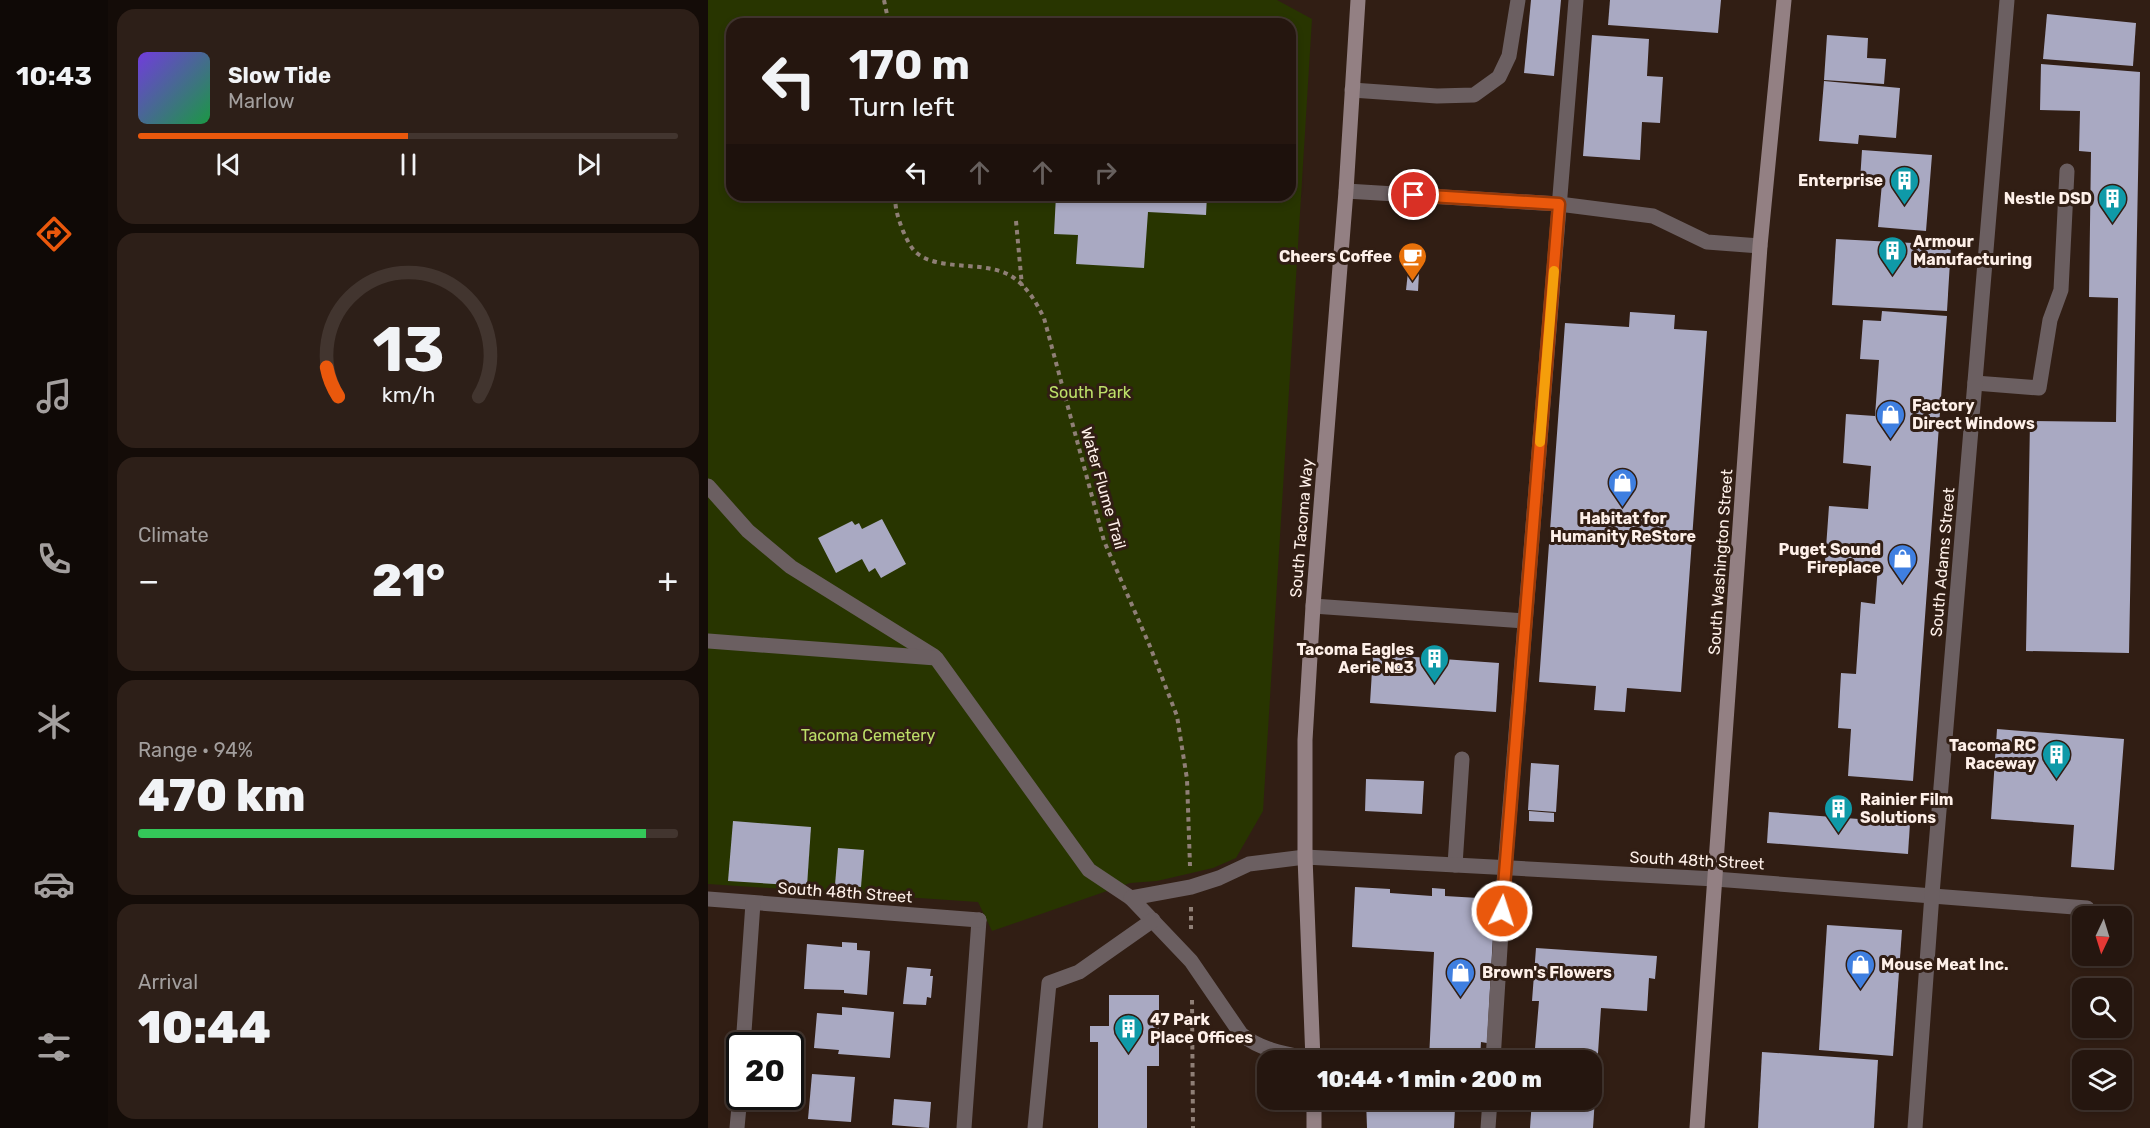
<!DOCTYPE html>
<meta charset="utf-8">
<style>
:root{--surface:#25160f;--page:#2d1f18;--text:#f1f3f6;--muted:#a39f9e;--line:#42352f;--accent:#ea580c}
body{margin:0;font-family:Rubik,sans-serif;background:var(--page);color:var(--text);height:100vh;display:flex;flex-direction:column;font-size:22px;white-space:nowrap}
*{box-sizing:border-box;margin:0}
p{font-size:20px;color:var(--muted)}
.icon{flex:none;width:33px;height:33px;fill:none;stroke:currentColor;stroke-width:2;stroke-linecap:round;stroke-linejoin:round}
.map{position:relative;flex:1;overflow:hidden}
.panel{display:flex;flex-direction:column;gap:9px;padding:9px;background:#140c08;width:600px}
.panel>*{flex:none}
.guide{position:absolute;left:18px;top:18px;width:570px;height:183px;border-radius:18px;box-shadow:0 3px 9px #0003,0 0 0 2px var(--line);background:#25160f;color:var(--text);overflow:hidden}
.needle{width:39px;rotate:184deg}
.controls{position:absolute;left:1364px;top:906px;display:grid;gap:12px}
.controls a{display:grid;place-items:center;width:60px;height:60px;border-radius:12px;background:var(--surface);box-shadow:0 3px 9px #0003,0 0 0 2px var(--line);font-size:30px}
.speed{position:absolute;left:18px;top:1032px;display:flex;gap:12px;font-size:30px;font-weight:700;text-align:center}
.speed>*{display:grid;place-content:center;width:78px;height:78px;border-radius:50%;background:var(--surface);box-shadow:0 3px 9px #0003,0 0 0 2px var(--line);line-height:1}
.speed .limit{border:3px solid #111;border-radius:9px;background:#fff;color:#111}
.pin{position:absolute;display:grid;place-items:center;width:51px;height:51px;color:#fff;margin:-26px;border:3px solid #fff;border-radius:50%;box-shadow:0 2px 6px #0007}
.me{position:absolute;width:66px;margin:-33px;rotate:4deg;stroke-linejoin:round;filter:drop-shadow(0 0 4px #0008)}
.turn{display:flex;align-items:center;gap:21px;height:126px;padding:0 24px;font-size:27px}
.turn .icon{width:78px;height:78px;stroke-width:2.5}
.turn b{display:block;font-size:42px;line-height:51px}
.lanes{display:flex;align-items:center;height:57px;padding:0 24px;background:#0003;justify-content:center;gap:30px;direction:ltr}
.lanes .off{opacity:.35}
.big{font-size:45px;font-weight:800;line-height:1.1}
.panel .tile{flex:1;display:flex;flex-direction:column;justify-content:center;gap:9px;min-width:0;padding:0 21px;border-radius:18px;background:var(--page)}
.panel .dial{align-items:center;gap:0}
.dial svg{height:156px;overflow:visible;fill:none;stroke:var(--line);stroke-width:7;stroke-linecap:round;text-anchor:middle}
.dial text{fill:var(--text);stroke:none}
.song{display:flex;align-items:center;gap:18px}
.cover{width:72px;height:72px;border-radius:9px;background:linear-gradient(135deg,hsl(260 70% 55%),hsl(140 70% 35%))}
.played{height:6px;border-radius:3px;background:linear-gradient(90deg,var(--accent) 50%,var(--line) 50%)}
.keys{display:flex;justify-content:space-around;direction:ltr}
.heat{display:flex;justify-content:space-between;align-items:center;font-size:33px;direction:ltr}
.charge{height:9px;border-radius:4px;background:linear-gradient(90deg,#34c759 94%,var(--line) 0)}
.trip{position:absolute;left:549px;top:1050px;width:345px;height:60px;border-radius:18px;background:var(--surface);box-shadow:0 3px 9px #0003,0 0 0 2px var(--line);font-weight:800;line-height:60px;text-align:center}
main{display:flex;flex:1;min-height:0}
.menu{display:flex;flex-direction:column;width:108px;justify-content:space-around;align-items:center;background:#0f0906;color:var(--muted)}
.menu .icon{width:42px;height:42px}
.menu .current{color:var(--accent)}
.menu b{font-size:27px;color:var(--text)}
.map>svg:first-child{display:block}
</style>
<main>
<nav class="menu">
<b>10:43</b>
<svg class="icon current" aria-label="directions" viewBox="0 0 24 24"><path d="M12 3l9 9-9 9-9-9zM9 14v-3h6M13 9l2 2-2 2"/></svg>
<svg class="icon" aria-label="music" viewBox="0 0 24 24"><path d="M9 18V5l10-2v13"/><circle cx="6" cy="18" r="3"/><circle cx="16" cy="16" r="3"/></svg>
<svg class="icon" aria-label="phone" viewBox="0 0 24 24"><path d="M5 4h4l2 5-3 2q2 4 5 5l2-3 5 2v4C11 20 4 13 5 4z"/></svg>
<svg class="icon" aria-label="climate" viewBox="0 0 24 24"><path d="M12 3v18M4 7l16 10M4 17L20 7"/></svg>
<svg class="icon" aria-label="car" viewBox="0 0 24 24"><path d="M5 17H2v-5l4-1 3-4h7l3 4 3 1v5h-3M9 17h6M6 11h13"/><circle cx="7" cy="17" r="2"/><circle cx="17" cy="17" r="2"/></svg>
<svg class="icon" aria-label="filters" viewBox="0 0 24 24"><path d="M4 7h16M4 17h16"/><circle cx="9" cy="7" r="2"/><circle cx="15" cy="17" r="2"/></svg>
</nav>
<section class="panel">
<div class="tile">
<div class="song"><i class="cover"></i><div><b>Slow Tide</b><p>Marlow</p></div></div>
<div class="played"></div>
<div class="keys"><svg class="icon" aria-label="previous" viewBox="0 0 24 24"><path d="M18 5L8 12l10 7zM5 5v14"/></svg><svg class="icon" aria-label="pause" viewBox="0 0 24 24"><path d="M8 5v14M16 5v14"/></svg><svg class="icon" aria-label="next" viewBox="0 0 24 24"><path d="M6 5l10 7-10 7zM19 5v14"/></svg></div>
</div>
<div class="tile dial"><svg viewBox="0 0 100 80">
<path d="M14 69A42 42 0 1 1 86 69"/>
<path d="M14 69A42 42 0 0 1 8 54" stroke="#ea580c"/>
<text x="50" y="56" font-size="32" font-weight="700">13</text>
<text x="50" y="72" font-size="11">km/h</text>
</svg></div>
<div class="tile"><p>Climate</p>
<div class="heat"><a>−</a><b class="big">21°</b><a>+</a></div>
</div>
<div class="tile"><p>Range · 94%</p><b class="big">470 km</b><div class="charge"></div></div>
<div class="tile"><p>Arrival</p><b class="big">10:44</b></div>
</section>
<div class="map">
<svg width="1442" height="1128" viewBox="0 0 1442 1128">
<rect width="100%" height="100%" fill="#311e14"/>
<path fill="#283500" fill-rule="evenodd" d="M0 0H569L604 19 555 811 528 858 505 868 449 881 422 883 284 931 270 902 0 884ZM24 24H582V195H24Z"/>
<g fill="#a9a9c2">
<path d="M823 0H853L846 76 816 73Z"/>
<path d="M902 0H1013L1010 33 900 25Z"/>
<path d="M1339 14 1428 23 1425 66 1335 59Z"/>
<path d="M884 35 941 39 939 76 955 77 952 123 934 122 932 160 875 156Z"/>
<path d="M1119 35 1160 38 1159 58 1178 59 1176 84 1116 80Z"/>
<path d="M1333 64 1432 72 1421 653 1318 651 1322 421 1408 422 1410 298 1381 297 1383 152 1371 151 1372 111 1332 110Z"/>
<path d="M1116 81 1192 88 1188 138 1151 135 1150 144 1111 141Z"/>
<path d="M1154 150 1224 155 1218 231 1170 227 1174 183 1152 181Z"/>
<path d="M348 195H499L498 215 440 212 436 268 368 264 370 235 346 234Z"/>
<path d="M1128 239 1243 245 1239 311 1124 305Z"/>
<path d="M700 272 711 273 710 291 698 290Z"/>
<path d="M1174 311 1239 316 1205 781 1140 776 1143 729 1130 728 1133 673 1148 674 1153 602 1167 604 1170 566 1117 562 1121 506 1160 509 1163 466 1135 463 1138 414 1167 416 1171 360 1152 359 1155 320 1173 321Z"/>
<path d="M922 312 967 315 966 329 999 331 973 692 919 688 917 712 886 710 888 686 831 682 857 323 921 327Z"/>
<path d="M174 519 198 564 173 578 167 568 161 572 154 559 128 573 110 538 144 521 147 525 151 523 154 529Z"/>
<path d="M665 654 791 663 788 712 662 703Z"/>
<path d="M1289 729 1416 739 1406 870 1363 867 1366 825 1283 819Z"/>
<path d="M823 763 851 765 848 812 820 810Z"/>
<path d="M658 779 716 781 714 814 657 811Z"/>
<path d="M821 811 846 813V822L821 821Z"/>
<path d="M1061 812 1202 823 1200 854 1059 843Z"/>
<path d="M25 821 103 827 99 886 20 881Z"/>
<path d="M130 848 156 850 153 887 127 885Z"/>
<path d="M647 887 682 889V893L724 896V888L737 889V896L787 899 779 1043 773 1042 772 1060H721L726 952 644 947Z"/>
<path d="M1119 925 1194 930 1185 1056 1111 1050Z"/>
<path d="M134 942 149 943V950L162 951 159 995 136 993V990L96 989 99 944 134 947Z"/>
<path d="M828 948 949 956 947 979 941 978 939 1011 893 1008 885 1128H822L824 1100H884V1060H826L831 1001H824Z"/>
<path d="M199 967 223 969 222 976H225L223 998 219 997 218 1005 195 1004Z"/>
<path d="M401 995H451V1066H439V1128H390V1042H382V1026H401Z"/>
<path d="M134 1007 186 1012 182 1058 130 1054 131 1050 106 1048 109 1013 134 1015Z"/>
<path d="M1054 1052 1170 1060 1166 1128H1050Z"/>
<path d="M104 1074 147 1077 143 1122 100 1119Z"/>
<path d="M186 1099 223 1102 221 1128 184 1125Z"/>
<path d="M658 1100 680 1102V1100H741L740 1107 747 1108 746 1128H659Z"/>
</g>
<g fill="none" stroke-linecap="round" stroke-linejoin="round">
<g stroke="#8f7f76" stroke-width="4" stroke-dasharray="4.5 4.5" stroke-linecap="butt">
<path d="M176 0 181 24"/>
<path d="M187 195C187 209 190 218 195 231 199 239 202 248 210 254 231 270 272 262 297 273 316 281 327 300 336 318L396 541 441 644 469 716 479 779 482 866"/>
<path d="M308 221 314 286"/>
<path d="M483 907V929"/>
<path d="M484 1000 485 1128"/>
</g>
<g stroke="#6b5f61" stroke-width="15">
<path d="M644 90 729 96 766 95 791 77 801 56 810 0"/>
<path d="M638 191 851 204 945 216 999 242 1052 246"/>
<path d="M1267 383 1331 388 1342 320 1353 290 1359 171"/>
<path d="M0 486 40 531 83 567 226 656"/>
<path d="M605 606 817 621"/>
<path d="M0 641 228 658 381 870 423 898"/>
<path d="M597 857 541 864 511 878 483 887 423 898 483 961 533 1034C554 1051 579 1054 605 1059"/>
<path d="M747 865 754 759"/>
<path d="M785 1060 797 868 868 0"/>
<path d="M256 1128 271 920"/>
<path d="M327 1128 341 983 371 972 445 920"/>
<path d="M780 1128 782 1100"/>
</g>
<g stroke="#6b5f61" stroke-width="15">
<path d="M597 857 1007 879 1379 908"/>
<path d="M0 899 271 920"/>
<path d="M35 1046 45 903"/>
<path d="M29 1128 32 1096"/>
<path d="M1207 1128 1224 894 1299 0"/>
</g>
<g stroke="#938083" stroke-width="15">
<path d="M605 1060 597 857V740L605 606 638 191 650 0"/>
<path d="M606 1100V1128"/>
<path d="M989 1128 1052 246 1076 0"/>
</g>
</g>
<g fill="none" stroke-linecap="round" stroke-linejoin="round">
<defs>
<path id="route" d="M706 195 851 204 794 911"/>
</defs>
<use href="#route" stroke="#983908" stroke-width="15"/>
<use href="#route" stroke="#ea580c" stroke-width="10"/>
<path stroke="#f59e0b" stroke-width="10" d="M832 442 846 271"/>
</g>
<defs>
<symbol id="building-pin" viewBox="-11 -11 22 30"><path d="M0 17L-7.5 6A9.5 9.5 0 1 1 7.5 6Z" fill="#0f9aa8" stroke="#311e14"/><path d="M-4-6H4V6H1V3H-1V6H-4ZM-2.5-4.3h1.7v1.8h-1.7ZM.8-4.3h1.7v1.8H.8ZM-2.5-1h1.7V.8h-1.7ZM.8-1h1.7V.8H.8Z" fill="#fff"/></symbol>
<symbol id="cafe-pin" viewBox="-11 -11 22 30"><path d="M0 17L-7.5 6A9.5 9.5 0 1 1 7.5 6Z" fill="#e8710a" stroke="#311e14"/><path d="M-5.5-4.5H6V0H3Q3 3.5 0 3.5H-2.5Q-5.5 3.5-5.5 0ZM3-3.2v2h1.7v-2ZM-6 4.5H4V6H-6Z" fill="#fff"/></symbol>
<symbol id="shop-pin" viewBox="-11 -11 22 30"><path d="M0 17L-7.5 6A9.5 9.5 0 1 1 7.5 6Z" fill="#3f7fe0" stroke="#311e14"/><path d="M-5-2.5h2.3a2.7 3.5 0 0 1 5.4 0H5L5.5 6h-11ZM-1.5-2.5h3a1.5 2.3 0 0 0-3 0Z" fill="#fff"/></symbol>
</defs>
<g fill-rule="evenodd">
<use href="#building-pin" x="1180" y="164" width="33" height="45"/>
<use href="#building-pin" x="1388" y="182" width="33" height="45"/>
<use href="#building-pin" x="1168" y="234" width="33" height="45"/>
<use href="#cafe-pin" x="688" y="240" width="33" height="45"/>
<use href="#shop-pin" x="1166" y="398" width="33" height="45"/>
<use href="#shop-pin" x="898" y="466" width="33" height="45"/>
<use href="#shop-pin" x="1178" y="542" width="33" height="45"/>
<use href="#building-pin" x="710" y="642" width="33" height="45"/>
<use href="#building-pin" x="1332" y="738" width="33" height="45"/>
<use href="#building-pin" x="1114" y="792" width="33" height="45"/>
<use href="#shop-pin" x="1136" y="948" width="33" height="45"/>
<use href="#shop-pin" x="736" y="956" width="33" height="45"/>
<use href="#building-pin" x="404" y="1012" width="33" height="45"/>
</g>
<g text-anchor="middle" stroke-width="6" stroke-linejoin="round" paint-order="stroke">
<g font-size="16" font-weight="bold" fill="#fef0e9" stroke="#311e14" text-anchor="end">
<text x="1175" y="186">Enterprise</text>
<text x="1384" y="204">Nestle DSD</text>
<text x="1205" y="247" text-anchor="start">Armour<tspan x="1205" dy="18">Manufacturing</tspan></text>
<text x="684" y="262">Cheers Coffee</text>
<text x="1204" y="411" text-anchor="start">Factory<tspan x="1204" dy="18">Direct Windows</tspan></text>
<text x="915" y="524" text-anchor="middle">Habitat for<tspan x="915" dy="18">Humanity ReStore</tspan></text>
<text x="1173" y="555">Puget Sound<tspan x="1173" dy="18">Fireplace</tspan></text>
<text x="706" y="655">Tacoma Eagles<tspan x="706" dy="18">Aerie №3</tspan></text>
<text x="1328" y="751">Tacoma RC<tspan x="1328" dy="18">Raceway</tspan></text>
<text x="1152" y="805" text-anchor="start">Rainier Film<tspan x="1152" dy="18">Solutions</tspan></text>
<text x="1173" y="970" text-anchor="start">Mouse Meat Inc.</text>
<text x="774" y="978" text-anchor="start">Brown's Flowers</text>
<text x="442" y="1025" text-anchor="start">47 Park<tspan x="442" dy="18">Place Offices</tspan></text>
</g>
<g font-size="16" fill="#bde069" stroke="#311e14">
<text x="382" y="398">South Park</text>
<text x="160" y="741">Tacoma Cemetery</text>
</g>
<g font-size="16" fill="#fef0e9" stroke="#311e14">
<text transform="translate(396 488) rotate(74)" y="6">Water Flume Trail</text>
<text transform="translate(593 528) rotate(-85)" y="6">South Tacoma Way</text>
<text transform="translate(1012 562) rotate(-86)" y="6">South Washington Street</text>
<text transform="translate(1234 562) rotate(-85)" y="6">South Adams Street</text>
<text transform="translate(989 860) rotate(3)" y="6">South 48th Street</text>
<text transform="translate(137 892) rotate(4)" y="6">South 48th Street</text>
</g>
</g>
</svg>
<div class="controls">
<a><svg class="needle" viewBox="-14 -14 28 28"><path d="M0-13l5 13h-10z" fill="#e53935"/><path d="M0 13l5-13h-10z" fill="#a39f9e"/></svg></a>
<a><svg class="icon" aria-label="search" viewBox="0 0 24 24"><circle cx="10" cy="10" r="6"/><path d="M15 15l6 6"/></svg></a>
<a><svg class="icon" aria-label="layers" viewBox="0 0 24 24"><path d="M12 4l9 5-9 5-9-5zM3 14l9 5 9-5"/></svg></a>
</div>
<div class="speed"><div class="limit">20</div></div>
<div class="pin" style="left:706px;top:195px;background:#d93025"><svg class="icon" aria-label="arrive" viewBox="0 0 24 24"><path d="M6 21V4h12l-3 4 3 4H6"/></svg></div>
<svg class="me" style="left:794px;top:911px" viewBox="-20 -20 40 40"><circle r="17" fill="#ea580c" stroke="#fff" stroke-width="3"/><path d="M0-11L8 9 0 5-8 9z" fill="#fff"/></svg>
<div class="trip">10:44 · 1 min · 200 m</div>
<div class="guide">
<div class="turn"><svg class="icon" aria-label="left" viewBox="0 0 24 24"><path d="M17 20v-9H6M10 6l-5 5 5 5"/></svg><div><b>170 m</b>Turn left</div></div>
<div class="lanes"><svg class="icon" aria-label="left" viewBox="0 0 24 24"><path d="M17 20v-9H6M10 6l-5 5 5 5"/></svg><svg class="icon off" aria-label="ahead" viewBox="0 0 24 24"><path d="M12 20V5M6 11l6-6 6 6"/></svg><svg class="icon off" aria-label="ahead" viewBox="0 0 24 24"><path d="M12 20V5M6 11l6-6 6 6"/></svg><svg class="icon off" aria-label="right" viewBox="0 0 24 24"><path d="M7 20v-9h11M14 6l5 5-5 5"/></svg></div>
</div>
</div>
</main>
